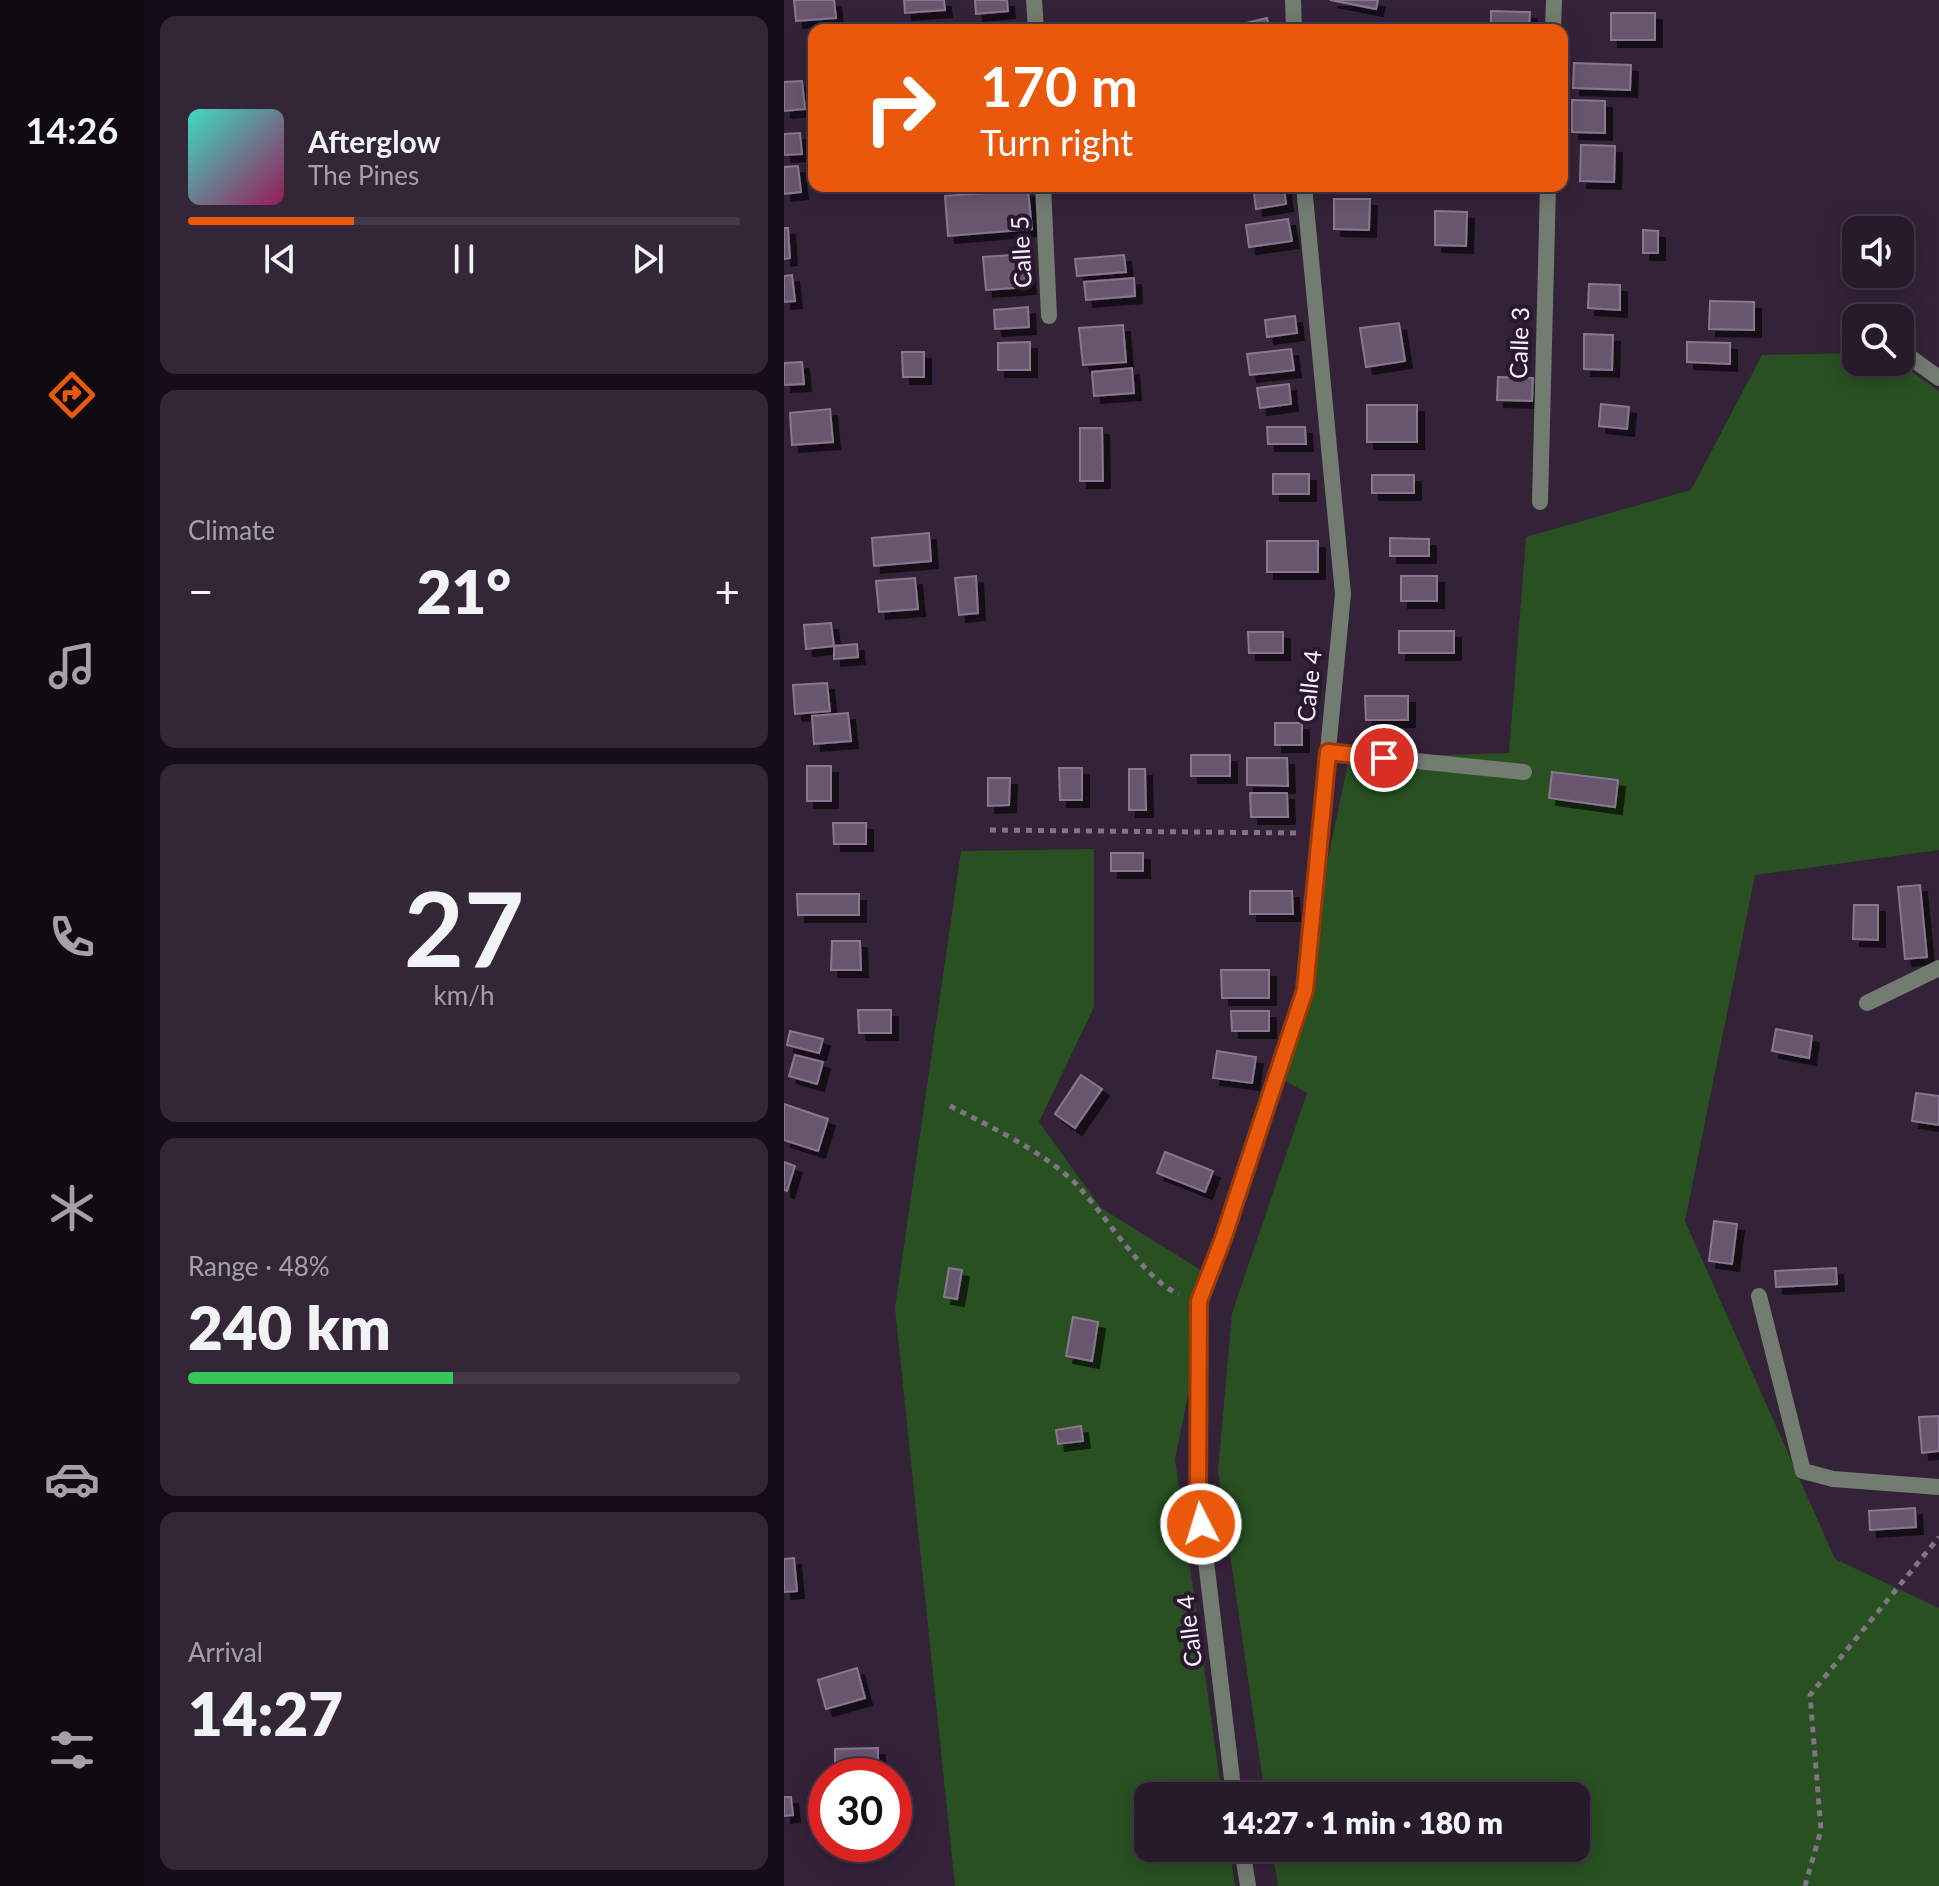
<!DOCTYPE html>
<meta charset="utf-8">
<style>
:root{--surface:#271a2b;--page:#332737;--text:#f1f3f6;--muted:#a4a1a9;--line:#433847;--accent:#ea580c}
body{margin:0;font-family:Lato,sans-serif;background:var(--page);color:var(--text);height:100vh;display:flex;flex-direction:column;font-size:30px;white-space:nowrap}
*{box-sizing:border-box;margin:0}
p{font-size:26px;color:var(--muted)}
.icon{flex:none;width:44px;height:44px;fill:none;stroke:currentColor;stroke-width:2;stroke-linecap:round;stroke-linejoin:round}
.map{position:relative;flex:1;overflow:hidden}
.panel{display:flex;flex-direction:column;gap:16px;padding:16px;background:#150e18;width:640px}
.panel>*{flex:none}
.banner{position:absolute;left:24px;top:24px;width:760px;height:168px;border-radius:16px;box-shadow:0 4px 20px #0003,0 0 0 2px var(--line);background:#ea580c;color:#fff;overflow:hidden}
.buttons{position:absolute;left:1058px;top:216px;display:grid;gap:16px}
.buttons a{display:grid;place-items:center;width:72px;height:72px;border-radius:16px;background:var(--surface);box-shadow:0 4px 20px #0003,0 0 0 2px var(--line);font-size:40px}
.speed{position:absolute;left:24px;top:1758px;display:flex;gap:16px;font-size:40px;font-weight:700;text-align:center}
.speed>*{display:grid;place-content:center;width:104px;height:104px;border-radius:50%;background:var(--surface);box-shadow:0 4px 20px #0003,0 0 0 2px var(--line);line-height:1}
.speed .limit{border:12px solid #d22;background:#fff;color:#111}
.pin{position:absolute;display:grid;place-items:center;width:68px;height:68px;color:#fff;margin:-34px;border:4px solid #fff;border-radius:50%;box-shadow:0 2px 8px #0007}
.me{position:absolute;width:88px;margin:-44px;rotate:355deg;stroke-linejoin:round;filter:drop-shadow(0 0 6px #0008)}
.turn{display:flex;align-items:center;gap:28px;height:168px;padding:0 40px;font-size:36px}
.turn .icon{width:104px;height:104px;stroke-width:2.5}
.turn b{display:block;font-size:56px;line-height:68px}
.big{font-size:60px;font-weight:800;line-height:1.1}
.panel .widget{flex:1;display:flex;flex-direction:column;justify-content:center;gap:12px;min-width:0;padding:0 28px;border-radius:16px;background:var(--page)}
.panel .dial{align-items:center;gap:0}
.dial b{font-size:104px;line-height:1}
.song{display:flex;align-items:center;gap:24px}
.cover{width:96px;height:96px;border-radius:12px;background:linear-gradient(135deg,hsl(170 70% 55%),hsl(330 70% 35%))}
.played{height:8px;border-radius:4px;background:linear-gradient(90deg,var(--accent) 30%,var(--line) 30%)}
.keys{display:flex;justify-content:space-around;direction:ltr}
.heat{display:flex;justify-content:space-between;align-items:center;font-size:44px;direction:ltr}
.charge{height:12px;border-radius:6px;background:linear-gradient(90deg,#34c759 48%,var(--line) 0)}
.trip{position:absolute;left:350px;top:1782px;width:456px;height:80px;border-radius:16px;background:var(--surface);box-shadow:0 4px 20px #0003,0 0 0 2px var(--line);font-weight:800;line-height:80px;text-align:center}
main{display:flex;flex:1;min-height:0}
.tab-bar{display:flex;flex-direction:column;width:144px;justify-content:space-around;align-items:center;background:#100a11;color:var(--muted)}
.tab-bar .icon{width:56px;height:56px}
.tab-bar .selected{color:var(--accent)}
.tab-bar b{font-size:36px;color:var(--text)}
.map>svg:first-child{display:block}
</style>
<main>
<nav class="tab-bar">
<b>14:26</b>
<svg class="icon selected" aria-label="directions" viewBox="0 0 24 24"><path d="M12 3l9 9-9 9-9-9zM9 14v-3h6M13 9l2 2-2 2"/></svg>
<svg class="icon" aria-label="music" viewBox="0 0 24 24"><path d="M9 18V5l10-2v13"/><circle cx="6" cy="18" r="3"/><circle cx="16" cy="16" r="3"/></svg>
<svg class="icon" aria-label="phone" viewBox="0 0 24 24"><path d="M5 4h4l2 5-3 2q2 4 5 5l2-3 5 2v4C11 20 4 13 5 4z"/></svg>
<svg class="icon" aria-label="climate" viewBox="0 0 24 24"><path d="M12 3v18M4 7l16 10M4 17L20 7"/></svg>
<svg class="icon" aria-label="car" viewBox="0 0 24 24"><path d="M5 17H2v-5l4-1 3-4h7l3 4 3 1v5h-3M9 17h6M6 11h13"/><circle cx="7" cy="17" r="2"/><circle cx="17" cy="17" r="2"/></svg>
<svg class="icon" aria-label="filters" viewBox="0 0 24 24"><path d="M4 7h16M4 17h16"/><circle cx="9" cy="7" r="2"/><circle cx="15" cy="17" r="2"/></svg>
</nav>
<section class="panel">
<div class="widget">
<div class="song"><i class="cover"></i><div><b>Afterglow</b><p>The Pines</p></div></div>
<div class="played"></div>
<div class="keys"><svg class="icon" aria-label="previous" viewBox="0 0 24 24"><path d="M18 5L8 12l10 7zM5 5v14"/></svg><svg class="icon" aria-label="pause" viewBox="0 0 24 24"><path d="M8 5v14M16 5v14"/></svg><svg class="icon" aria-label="next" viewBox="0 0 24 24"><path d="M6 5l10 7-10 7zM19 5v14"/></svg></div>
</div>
<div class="widget"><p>Climate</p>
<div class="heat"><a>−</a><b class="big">21°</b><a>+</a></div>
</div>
<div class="widget dial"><b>27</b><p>km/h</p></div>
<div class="widget"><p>Range · 48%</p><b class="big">240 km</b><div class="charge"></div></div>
<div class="widget"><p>Arrival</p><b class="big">14:27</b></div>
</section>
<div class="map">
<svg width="1155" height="1886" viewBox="0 0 1155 1886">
<defs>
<filter id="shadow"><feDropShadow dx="7" dy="7" stdDeviation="0" flood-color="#0009"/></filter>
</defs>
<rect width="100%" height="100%" fill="#342239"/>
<g fill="#285021">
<path d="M1072 353V362H1114L1155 391V850L971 875 901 1221 1051 1559 1155 1608V1886H494L488 1848H792V1796H481L434 1471 448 1313 523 1093 498 1079 565 758 725 753 742 537 907 490 978 355Z"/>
<path d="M310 849V1007L255 1122 317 1208 428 1277 391 1459 438 1796H364V1848H445L451 1886H171L111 1308 177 851Z"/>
</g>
<g fill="#68546e" stroke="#8b7691" stroke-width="2" filter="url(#shadow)">
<path d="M10 0H50L52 18 12 21Z"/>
<path d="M120 0H160L161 10 121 13Z"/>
<path d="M191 0H223L224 11 192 14Z"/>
<path d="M546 0H594L592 9Z"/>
<path d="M707 11 746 12 745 30H707Z"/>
<rect x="827" y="13" width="44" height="27"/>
<path d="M483 18 486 30H437V29Z"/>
<path d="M790 63 847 65 846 90 789 88Z"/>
<path d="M18 81 21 109 0 111V82Z"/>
<path d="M788 100 821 101V133L788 132Z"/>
<path d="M16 133 18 154 0 155V134Z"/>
<path d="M797 145 831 146 830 182 796 181Z"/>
<path d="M14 166 17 192 0 194V167Z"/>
<path d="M500 188 502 204 472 209 470 193Z"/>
<path d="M244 190 248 229 164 236 161 196Z"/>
<path d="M550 199H586L585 230 550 229Z"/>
<path d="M651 211 683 212 682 246 651 245Z"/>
<path d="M504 219 508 241 465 247 462 225Z"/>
<path d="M0 228H4L6 258 0 259Z"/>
<path d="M859 230 874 231V253H859Z"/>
<path d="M242 254 245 287 202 290 199 257Z"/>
<path d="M340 255 342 272 293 276 291 259Z"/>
<path d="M8 275 11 301 0 302V276Z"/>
<path d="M350 278 351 296 302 300 300 282Z"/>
<path d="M805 284 836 285V310L804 308Z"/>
<path d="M926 301 970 302V330L925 329Z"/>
<path d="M244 307 245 327 211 329 210 310Z"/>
<path d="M511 316 513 333 483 337 481 320Z"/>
<path d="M615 323 621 361 582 367 576 328Z"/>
<path d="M339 325 342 362 299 365 295 328Z"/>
<path d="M800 334 829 335 828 370 800 369Z"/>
<path d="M246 342V370H214V343Z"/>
<path d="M903 342 946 343V364L903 362Z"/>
<path d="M507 349 510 370 466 375 463 354Z"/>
<path d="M118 352H140V377H119Z"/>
<path d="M18 362 20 384 0 385V363Z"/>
<path d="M348 368 350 393 310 396 308 372Z"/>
<path d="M714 377 749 378 748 401 713 400Z"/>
<path d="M505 384 507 404 476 408 473 388Z"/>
<path d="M817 404 845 407 843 429 815 426Z"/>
<rect x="583" y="405" width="50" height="37"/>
<path d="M46 409 49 442 8 445 6 413Z"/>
<path d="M483 427H521L522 444H484Z"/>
<path d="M296 428H318L319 481H296Z"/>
<rect x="489" y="474" width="36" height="20"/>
<rect x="588" y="475" width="42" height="18"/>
<path d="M145 533 147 561 90 566 88 538Z"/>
<path d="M606 538 645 539V556H606Z"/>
<rect x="483" y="541" width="51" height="31"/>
<path d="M192 576 194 613 175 615 171 578Z"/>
<rect x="617" y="576" width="36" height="25"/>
<path d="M131 578 134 609 95 612 92 581Z"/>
<path d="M47 623 50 646 22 649 20 625Z"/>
<rect x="615" y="631" width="55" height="22"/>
<path d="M464 632H499V653H465Z"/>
<path d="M73 644 74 657 50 659V646Z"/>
<path d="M43 683 46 711 11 714 9 685Z"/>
<path d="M581 696H624V720H582Z"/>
<path d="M64 713 67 741 30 744 28 716Z"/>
<rect x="491" y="723" width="27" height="22"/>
<rect x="407" y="755" width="39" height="21"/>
<path d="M463 758H503L504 786 463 785Z"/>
<rect x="23" y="766" width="24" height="35"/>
<path d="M275 768H298V800H276Z"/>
<path d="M345 769H361L362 810H345Z"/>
<path d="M768 772 834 780 831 807 765 798Z"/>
<path d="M204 778H226L225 805 204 806Z"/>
<path d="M466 793H503L504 817H467Z"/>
<path d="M49 823H82V844H50Z"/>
<rect x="327" y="853" width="32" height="18"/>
<path d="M1136 885 1143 957 1121 959 1114 887Z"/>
<path d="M466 891H508L509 914H466Z"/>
<path d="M13 894H75V915H14Z"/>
<path d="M1070 905H1094V940L1069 939Z"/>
<path d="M48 941H76L77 970H47Z"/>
<path d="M437 970H485V998H438Z"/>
<path d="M74 1010H107V1033H75Z"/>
<path d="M447 1011H485V1031H448Z"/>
<path d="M992 1029 1028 1036 1025 1058 988 1051Z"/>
<path d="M6 1031 39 1039 35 1053 3 1045Z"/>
<path d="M433 1051 472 1057 468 1083 429 1078Z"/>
<path d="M11 1055 39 1062 33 1084 5 1076Z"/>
<path d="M297 1075 318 1089 291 1128 271 1114Z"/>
<path d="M1132 1093 1155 1096V1125L1128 1121Z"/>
<path d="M0 1104 44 1119 34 1151 0 1140Z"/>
<path d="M381 1152 429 1171 421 1192 373 1173Z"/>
<path d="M0 1162 11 1166 3 1191 0 1190Z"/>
<path d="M930 1221 953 1224 948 1264 925 1261Z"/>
<path d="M165 1268 178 1270 173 1299 160 1297Z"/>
<path d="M1052 1268 1053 1284 992 1287 991 1271Z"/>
<path d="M289 1317 314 1322 308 1361 282 1356Z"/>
<path d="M1155 1416V1451L1138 1453 1135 1417Z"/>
<path d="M297 1426 299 1441 274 1444 272 1430Z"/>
<path d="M1131 1508 1132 1527 1086 1530 1085 1511Z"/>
<path d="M10 1558 13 1591 0 1592V1559Z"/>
<path d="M73 1668 81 1698 42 1709 34 1680Z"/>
<path d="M94 1748V1763L51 1764V1749Z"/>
<path d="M406 1784 409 1796H384L382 1790Z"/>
<path d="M0 1797H7L9 1815 0 1816Z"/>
</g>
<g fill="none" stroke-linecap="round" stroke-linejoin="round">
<g stroke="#827387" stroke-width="5" stroke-dasharray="6 6" stroke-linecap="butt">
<path d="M206 830 515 833"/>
<path d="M166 1106C207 1127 252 1148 287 1179 317 1207 360 1281 395 1294"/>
<path d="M1021 1886 1037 1830 1026 1695 1155 1537"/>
</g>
<g stroke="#727c71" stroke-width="16">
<path d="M1116 350 1155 378"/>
<path d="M544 752 740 772"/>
<path d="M1083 1003 1155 968"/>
<path d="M975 1296 1019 1471"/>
</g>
<g stroke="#727c71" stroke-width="16">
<path d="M250 0 252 30"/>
<path d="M509 0 510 30"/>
<path d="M769 30 770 0"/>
<path d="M259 186 265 316"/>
<path d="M756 502 764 186"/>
<path d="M1019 1471 1049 1479 1155 1487"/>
<path d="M450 1796 414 1494 415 1301 440 1236 521 990 559 594 520 186"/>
<path d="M458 1848 464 1886"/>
</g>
</g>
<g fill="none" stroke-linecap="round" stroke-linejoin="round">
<defs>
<path id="route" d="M417 1524 414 1494 415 1301 440 1236 521 990 544 752 600 758"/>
</defs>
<use href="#route" stroke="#983908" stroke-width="20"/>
<use href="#route" stroke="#ea580c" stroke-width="14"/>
</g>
<g text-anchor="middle" stroke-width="8" stroke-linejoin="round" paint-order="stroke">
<g font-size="24" fill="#fbf0ff" stroke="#2a182f">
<text transform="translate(238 252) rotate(-93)" y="8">Calle 5</text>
<text transform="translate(736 343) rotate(-88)" y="8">Calle 3</text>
<text transform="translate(526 686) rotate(-84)" y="8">Calle 4</text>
<text transform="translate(406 1631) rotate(-97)" y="8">Calle 4</text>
</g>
</g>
</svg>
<div class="buttons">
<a><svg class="icon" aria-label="sound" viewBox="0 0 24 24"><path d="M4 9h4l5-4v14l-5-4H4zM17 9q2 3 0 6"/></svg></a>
<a><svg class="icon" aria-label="search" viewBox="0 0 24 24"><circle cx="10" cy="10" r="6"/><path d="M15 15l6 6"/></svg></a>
</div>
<div class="speed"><div class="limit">30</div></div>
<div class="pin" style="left:600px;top:758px;background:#d93025"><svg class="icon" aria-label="arrive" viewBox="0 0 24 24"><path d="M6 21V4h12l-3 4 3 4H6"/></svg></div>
<svg class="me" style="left:417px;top:1524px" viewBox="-20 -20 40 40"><circle r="17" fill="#ea580c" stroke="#fff" stroke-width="3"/><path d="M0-11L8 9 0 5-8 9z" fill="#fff"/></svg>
<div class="trip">14:27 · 1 min · 180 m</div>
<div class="banner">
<div class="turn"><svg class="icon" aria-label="right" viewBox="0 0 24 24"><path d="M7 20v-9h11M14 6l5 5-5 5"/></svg><div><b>170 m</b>Turn right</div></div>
</div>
</div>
</main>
